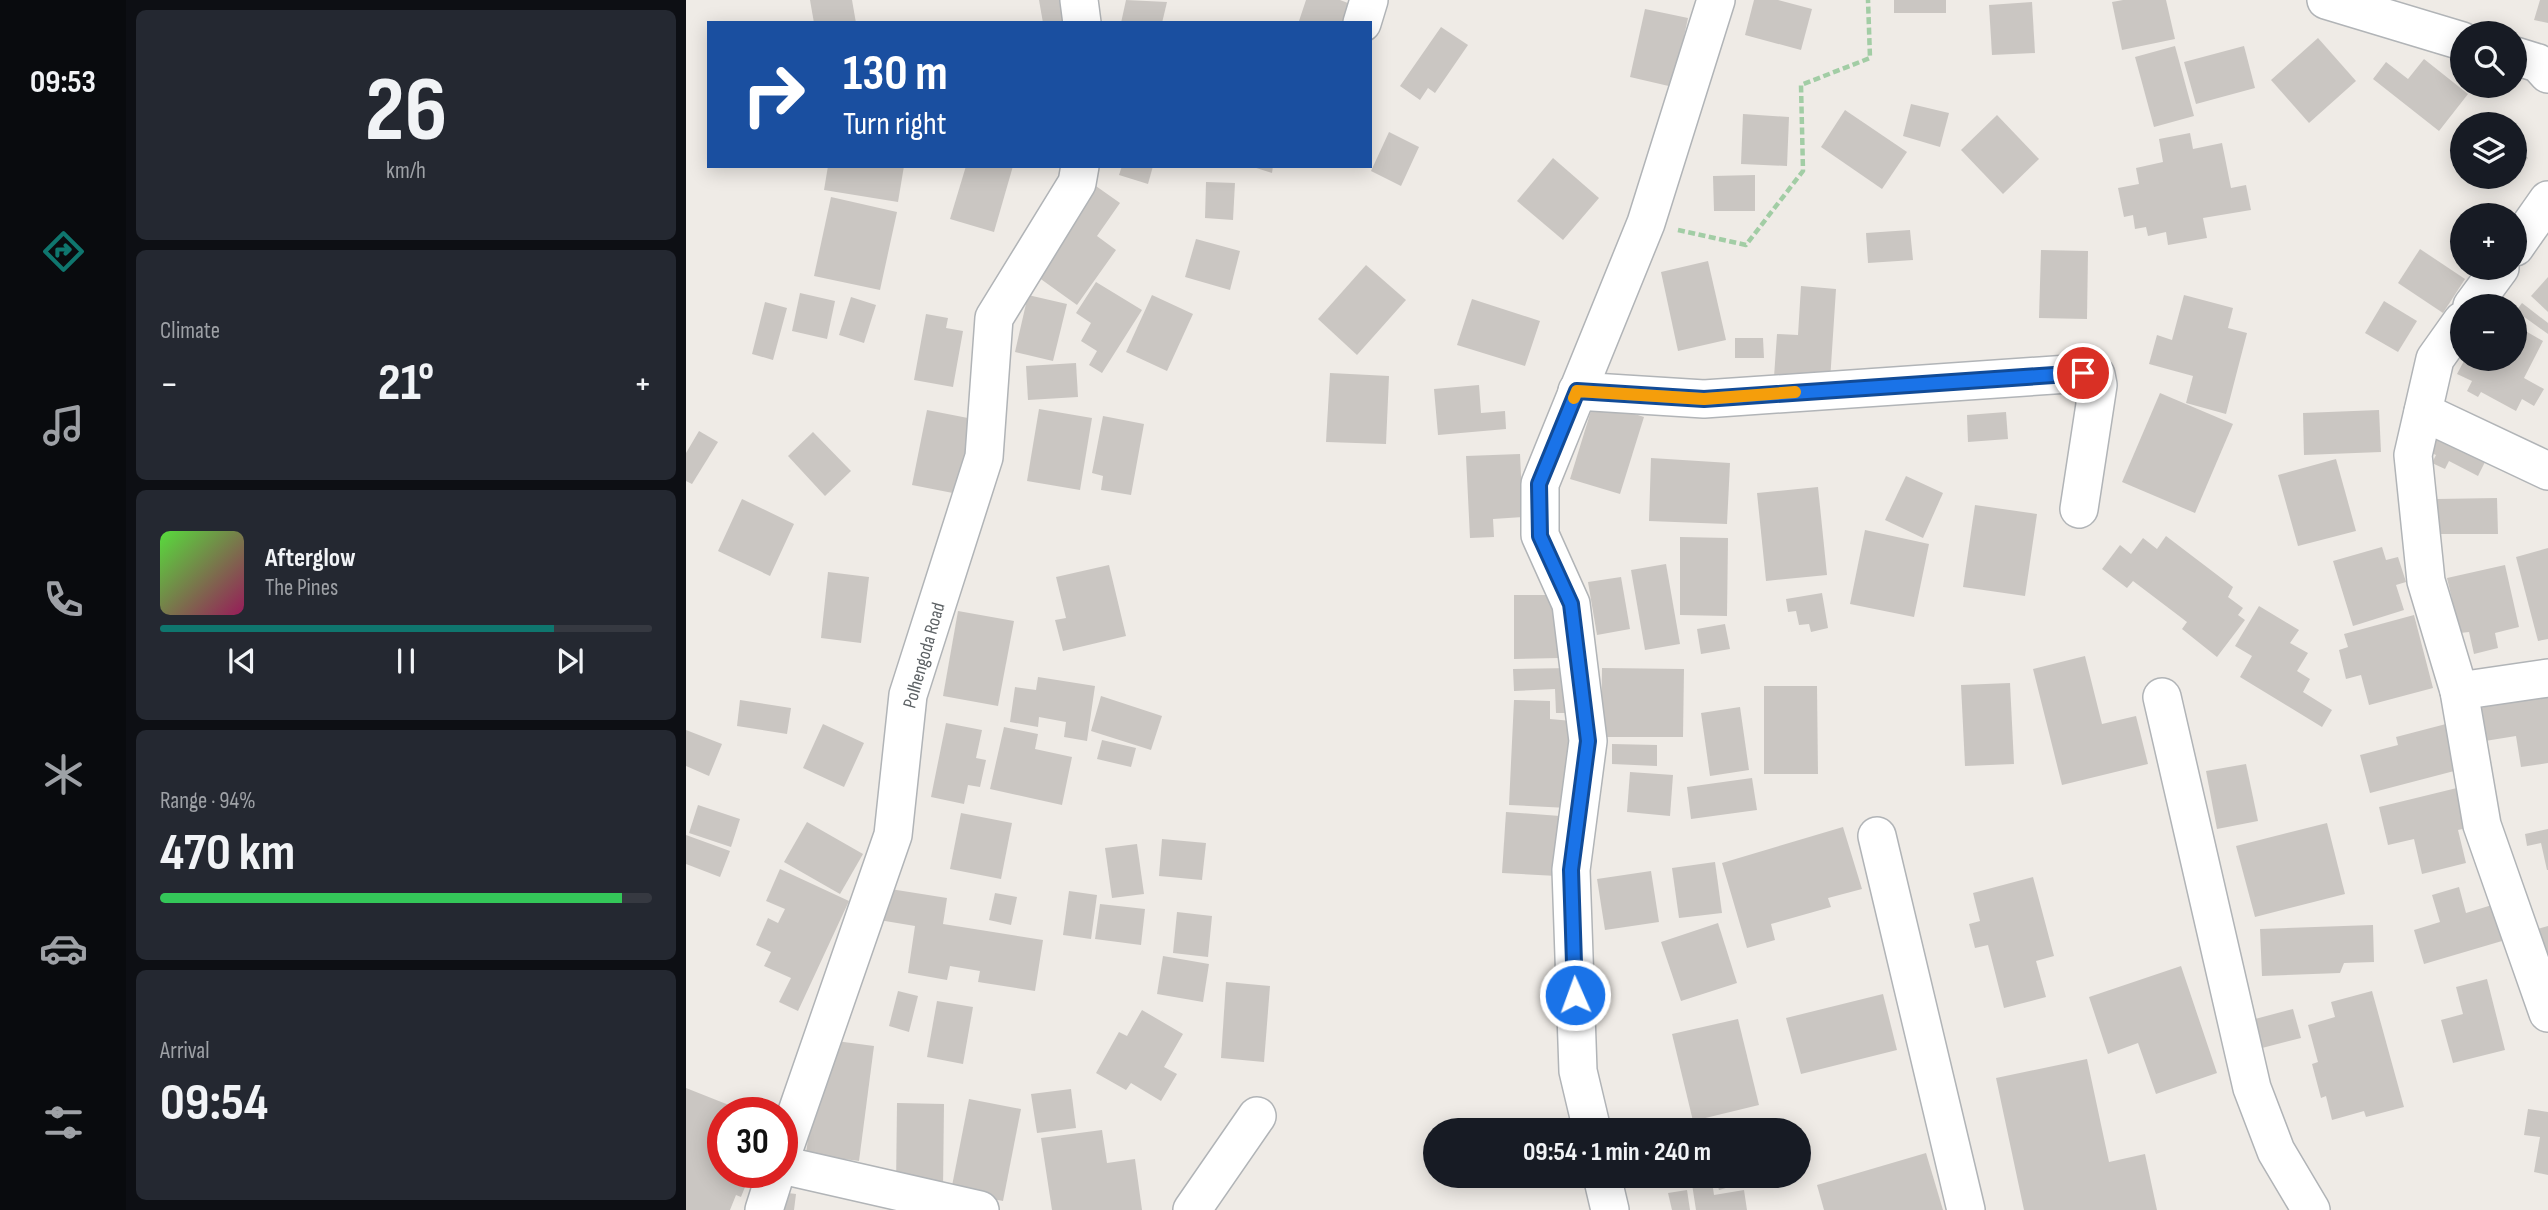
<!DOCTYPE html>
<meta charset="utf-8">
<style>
:root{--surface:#171b24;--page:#242831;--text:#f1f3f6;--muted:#9ea1a6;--line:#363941;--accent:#0f766e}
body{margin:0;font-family:"Sofia Sans Condensed",sans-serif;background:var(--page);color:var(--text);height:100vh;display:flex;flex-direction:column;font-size:26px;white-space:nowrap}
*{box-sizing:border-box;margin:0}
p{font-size:23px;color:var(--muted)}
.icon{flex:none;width:38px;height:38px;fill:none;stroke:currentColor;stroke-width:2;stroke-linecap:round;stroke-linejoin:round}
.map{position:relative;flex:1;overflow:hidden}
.drawer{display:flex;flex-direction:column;gap:10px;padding:10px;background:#0d0f14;width:560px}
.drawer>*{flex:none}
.hud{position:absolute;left:21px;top:21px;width:665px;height:147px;border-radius:0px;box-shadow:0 4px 18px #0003;background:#1a4fa0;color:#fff;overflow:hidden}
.tools{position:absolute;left:1764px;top:21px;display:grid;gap:14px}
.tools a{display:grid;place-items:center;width:77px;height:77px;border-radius:50%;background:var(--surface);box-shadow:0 4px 18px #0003;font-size:35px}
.speed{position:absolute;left:21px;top:1097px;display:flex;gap:14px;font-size:35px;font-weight:700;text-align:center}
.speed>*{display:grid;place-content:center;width:91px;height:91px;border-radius:50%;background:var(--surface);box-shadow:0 4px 18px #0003;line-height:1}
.speed .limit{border:10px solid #d22;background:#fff;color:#111}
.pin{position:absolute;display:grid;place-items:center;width:60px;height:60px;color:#fff;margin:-30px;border:4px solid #fff;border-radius:50%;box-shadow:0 2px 7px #0007}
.me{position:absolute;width:77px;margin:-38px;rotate:358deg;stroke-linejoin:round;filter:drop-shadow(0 0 5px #0008)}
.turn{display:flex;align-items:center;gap:24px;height:147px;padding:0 21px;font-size:32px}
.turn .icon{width:91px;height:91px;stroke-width:2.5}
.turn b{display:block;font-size:49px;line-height:60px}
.big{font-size:52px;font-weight:700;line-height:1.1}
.drawer .card{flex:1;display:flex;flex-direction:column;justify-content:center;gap:10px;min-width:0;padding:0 24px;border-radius:10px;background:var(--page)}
.drawer .dial{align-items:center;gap:0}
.dial b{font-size:91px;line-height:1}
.song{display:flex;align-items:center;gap:21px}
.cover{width:84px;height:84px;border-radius:10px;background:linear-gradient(135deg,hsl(110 70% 55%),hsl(330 70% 35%))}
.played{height:7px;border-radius:4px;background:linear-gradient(90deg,var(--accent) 80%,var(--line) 80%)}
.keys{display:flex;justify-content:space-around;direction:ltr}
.heat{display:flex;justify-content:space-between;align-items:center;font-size:38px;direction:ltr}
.charge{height:10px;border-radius:5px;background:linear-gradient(90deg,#34c759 94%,var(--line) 0)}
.trip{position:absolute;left:737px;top:1118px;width:388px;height:70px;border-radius:35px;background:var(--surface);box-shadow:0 4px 18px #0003;font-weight:700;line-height:70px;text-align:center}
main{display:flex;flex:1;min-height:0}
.tab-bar{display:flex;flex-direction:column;width:126px;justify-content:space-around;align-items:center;background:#090b0e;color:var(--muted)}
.tab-bar .icon{width:49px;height:49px}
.tab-bar .selected{color:var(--accent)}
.tab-bar b{font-size:32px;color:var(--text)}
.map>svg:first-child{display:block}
</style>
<main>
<nav class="tab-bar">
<b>09:53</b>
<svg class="icon selected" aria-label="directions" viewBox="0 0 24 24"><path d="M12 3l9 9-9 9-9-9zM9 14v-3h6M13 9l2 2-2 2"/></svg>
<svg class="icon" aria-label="music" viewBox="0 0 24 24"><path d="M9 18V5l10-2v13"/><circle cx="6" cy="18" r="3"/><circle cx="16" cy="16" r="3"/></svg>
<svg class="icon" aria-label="phone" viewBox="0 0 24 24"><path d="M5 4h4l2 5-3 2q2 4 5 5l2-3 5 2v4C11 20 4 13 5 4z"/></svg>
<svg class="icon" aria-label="climate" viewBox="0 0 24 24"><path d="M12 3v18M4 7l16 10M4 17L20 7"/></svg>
<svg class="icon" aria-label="car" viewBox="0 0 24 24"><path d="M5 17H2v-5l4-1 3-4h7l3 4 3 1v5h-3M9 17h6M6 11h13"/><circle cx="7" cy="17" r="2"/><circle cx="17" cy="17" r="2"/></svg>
<svg class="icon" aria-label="filters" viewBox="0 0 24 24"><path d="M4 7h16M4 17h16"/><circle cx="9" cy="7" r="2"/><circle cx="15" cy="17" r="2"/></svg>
</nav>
<section class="drawer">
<div class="card dial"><b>26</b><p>km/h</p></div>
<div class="card"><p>Climate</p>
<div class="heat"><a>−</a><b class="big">21°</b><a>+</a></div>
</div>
<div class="card">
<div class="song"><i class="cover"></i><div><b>Afterglow</b><p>The Pines</p></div></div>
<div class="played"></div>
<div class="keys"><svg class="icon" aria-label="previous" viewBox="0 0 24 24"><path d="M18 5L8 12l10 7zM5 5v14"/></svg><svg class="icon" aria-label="pause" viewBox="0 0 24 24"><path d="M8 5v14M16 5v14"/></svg><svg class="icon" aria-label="next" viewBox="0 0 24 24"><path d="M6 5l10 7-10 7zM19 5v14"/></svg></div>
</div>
<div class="card"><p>Range · 94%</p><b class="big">470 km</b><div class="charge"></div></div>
<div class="card"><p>Arrival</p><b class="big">09:54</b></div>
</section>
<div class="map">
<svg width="1862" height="1210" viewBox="0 0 1862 1210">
<rect width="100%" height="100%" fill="#efebe6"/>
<g fill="#cac6c2">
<path d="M124 0H166L170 23H128Z"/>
<path d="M353 0H381L379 23H357Z"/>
<path d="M440 0 481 2 476 23H435Z"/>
<path d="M620 0H654L667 5 660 23H617L613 21Z"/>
<path d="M1068 0H1092L1126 9 1115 50 1059 35Z"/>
<rect x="1208" y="0" width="52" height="13"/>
<path d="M1437 0H1480L1489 39 1436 50 1426 2Z"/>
<path d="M1854 0H1862V23L1848 20Z"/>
<path d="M1346 2 1349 53 1306 55 1303 5Z"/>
<path d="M959 9 1002 18 987 87 944 77Z"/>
<path d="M755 27 782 45 749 93 742 88 734 100 714 86Z"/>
<path d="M1632 38 1670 81 1623 123 1585 80Z"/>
<path d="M1489 46 1508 116 1468 127 1449 57Z"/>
<path d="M1558 46 1569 88 1510 104 1498 62Z"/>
<path d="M1738 59 1782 94 1753 131 1687 79 1700 62 1722 79Z"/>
<path d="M1225 104 1263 113 1254 147 1217 136Z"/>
<path d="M1159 110 1221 152 1196 189 1135 147Z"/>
<path d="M1057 114 1103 117 1101 166 1055 164Z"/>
<path d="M1311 115 1353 159 1317 194 1275 150Z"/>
<path d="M703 132 733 147 715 186 685 171Z"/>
<path d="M1504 133 1507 149 1536 143 1545 188 1560 185 1565 210 1517 218 1521 238 1482 245 1480 232 1462 236 1460 227 1449 229 1447 215 1438 217 1432 188 1453 184 1450 168 1477 162 1473 139Z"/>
<path d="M1829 147 1842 158 1829 174Z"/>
<path d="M867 158 913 198 877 240 831 201Z"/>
<path d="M142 166H218L212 202 138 190Z"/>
<path d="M280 166H327L308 232 264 219Z"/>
<path d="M436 166H467L462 184 433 175Z"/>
<path d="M564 166H587L586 173Z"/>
<path d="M1069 175V211H1028L1027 176Z"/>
<path d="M520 182 549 183 547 220 519 218Z"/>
<path d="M407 184 434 203 411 236 430 250 391 305 345 272Z"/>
<path d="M145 197 211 212 194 290 128 276Z"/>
<path d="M1224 230 1227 260 1182 263 1180 233Z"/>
<path d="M510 239 554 251 544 290 499 277Z"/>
<path d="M1734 249 1779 279 1757 313 1712 283Z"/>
<path d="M1355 250 1402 251 1401 319 1353 318Z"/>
<path d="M1022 261 1040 340 992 351 975 272Z"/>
<path d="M680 265 720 300 671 355 632 319Z"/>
<path d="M1862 277V312L1845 296Z"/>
<path d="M410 282 456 310 416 373 403 365 411 351 395 341 405 323 390 313Z"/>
<path d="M1115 286 1150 289 1144 381 1088 377 1091 334 1112 335Z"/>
<path d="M114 293 149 301 141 339 106 331Z"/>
<path d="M342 295 381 304 367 361 329 352Z"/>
<path d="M466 295 507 314 481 371 440 352Z"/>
<path d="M1498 295 1547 308 1542 328 1561 333 1540 414 1500 403 1507 376 1463 364 1471 335 1486 340Z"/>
<path d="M165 297 190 305 178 343 153 335Z"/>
<path d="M786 299 854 321 839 366 771 345Z"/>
<path d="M1698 301 1731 321 1712 352 1679 333Z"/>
<path d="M79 302 101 308 87 360 66 354Z"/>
<path d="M1836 303 1862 323V334L1830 311Z"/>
<path d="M240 314 262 318 260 328 277 331 267 387 228 380Z"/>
<path d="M1829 325 1857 341 1838 378 1858 389 1848 406 1836 399 1830 411 1795 392 1792 397 1781 391 1786 381 1771 374 1779 359H1829Z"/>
<path d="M1049 338H1077L1078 358H1049Z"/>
<path d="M390 363 392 397 342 400 340 366Z"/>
<path d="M644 373 703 376 700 444 640 442Z"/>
<path d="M793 385 795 413 819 411 820 429 752 435 748 389Z"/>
<path d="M1474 393 1547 424 1509 513 1436 482Z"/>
<path d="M908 401 958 417 934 494 884 479Z"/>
<path d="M353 409 406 418 394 490 341 481Z"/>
<path d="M241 410 287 419 272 494 226 485Z"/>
<path d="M1693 410 1695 452 1618 455 1617 413Z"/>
<path d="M1320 412 1322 439 1282 442 1281 415Z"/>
<path d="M417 416 458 424 445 495 415 490 417 476 406 473Z"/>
<path d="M1755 422 1806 448 1792 476 1763 461 1759 469 1746 463 1750 455 1741 451Z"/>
<path d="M13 431 32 442 6 484 0 481V453Z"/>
<path d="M127 432 165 471 139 496 102 456Z"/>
<path d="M834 454 837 517 807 519 808 537 784 538 780 456Z"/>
<path d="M965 458 1044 463 1041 524 963 521Z"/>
<path d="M1650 459 1670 531 1612 546 1592 475Z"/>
<path d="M1220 476 1257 493 1237 538 1199 520Z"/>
<path d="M1132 487 1141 575 1080 581 1071 493Z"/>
<path d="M1811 498 1812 534H1752L1751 499Z"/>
<path d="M56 499 108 524 84 576 32 551Z"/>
<path d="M1289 505 1351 514 1339 596 1277 587Z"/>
<path d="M1179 530 1243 544 1228 617 1164 604Z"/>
<path d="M1480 536 1547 587 1542 597 1557 608 1552 615 1559 620 1531 657 1496 629 1501 622 1447 581 1441 588 1416 569 1434 545 1445 554 1457 538 1471 549Z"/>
<path d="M994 537 1042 538 1041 616 994 615Z"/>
<path d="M1696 547 1700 560 1712 557 1720 582 1710 585 1718 610 1667 626 1647 561Z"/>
<path d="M1862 548V639L1852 641 1830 557Z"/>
<path d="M980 564 994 644 959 650 945 570Z"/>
<path d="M423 565 440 636 377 651 369 620 380 618 370 577Z"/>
<path d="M1819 565 1833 627 1809 633 1812 648 1788 654 1783 632 1774 633 1761 578Z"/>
<path d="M142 572 183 577 175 643 135 638Z"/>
<path d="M935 577 944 629 911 635 902 582Z"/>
<path d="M1136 593 1142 628 1125 632 1123 624 1113 625 1110 611 1102 612 1100 599Z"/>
<path d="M828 595H873V658L828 659Z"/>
<path d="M1573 606 1613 630 1604 643 1622 653 1611 671 1624 679 1617 692 1646 710 1636 727 1554 677 1566 656 1549 646Z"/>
<path d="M272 611 328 621 312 706 257 696Z"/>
<path d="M1728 615 1747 688 1683 705 1675 675 1660 679 1653 650 1662 647 1658 634Z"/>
<path d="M1039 624 1044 649 1015 654 1011 629Z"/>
<path d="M1399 656 1416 724 1450 716 1462 764 1376 785 1347 669Z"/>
<path d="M886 668 888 713H870L869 689 828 691 827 669Z"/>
<path d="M916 668 998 669 997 737H915Z"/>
<path d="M352 677 409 686 401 741 378 737 380 722 353 717 352 727 324 722 329 687 350 690Z"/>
<path d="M1324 683 1328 764 1279 766 1275 685Z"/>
<path d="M1078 686H1131L1132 774H1078Z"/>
<path d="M415 696 476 716 465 750 405 731Z"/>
<path d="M1862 696V763L1835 767 1830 736 1799 741 1793 708Z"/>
<path d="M54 700 105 708 101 734 51 726Z"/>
<path d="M828 700 864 701V719L886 721 882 808 823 805Z"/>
<path d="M1054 707 1063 770 1024 776 1015 713Z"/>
<path d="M260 723 296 730 290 758 300 760 294 787 282 785 278 804 245 797Z"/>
<path d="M137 724 178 743 158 787 117 768Z"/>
<path d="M1760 724 1772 770 1684 793 1674 755 1712 745 1710 737Z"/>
<path d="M318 727 352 734 349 749 386 757 376 805 304 789Z"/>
<path d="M0 730 36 744 23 776 0 766Z"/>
<path d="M416 740 450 748 445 767 411 759Z"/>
<path d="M926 744 971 745V766L926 764Z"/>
<path d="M1560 764 1572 821 1531 829 1520 771Z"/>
<path d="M944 772 987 775 984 816 941 812Z"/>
<path d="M1066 778 1071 810 1005 819 1001 787Z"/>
<path d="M1775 787 1785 827 1772 830 1780 863 1736 874 1728 839 1702 845 1693 807Z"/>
<path d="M12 805 54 819 45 847 3 833Z"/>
<path d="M820 812 874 816 871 876 816 873Z"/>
<path d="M275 813 326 823 315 879 264 869Z"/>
<path d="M121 822 177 854 154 894 98 862Z"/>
<path d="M1641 823 1659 894 1569 917 1550 846Z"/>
<path d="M1157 827 1176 889 1142 898 1145 907 1085 924 1089 940 1061 948 1036 863Z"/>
<path d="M1862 829V870H1861L1855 843 1841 846 1839 834Z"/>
<path d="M0 835 44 851 34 877 0 864Z"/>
<path d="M476 839 520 843 516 880 473 876Z"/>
<path d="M451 844 458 894 426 898 419 848Z"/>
<path d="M1029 862 1036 913 993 918 986 868Z"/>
<path d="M94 869 163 901 112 1011 93 1002 105 978 78 966 85 952 70 945 82 918 92 923 99 909 80 901Z"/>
<path d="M965 871 973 922 919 930 911 879Z"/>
<path d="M1347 877 1368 956 1350 961 1360 997 1318 1008 1302 945 1289 948 1283 924 1294 921 1287 893Z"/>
<path d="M1773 887 1780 913 1806 905 1816 941 1738 964 1728 930 1754 922 1746 895Z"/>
<path d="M198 888 261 898 257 924 357 940 349 991 292 982 294 971 264 966 261 980 222 973 229 926 193 920Z"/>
<path d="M383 891 411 895 405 939 377 935Z"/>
<path d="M309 893 331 897 325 925 303 920Z"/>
<path d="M414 904 459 909 455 945 409 939Z"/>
<path d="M491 912 526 916 522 957 487 953Z"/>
<path d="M1032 923 1051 983 995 1001 975 942Z"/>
<path d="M1687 925 1688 962 1658 963 1654 973 1576 976 1574 929Z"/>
<path d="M1862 926V971L1848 930Z"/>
<path d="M477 956 523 964 517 1002 471 994Z"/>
<path d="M1495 966 1531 1073 1470 1094 1452 1043 1422 1054 1403 997Z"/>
<path d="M1801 979 1819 1050 1767 1063 1755 1020 1777 1014 1770 987Z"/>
<path d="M540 982 584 986 578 1062 535 1058Z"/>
<path d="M212 991 232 996 223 1032 203 1026Z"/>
<path d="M1686 991 1718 1107 1680 1117 1678 1111 1646 1120 1640 1096 1635 1098 1626 1064 1632 1062 1622 1025 1649 1017 1645 1002Z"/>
<path d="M1197 994 1211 1050 1115 1074 1100 1018Z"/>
<path d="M251 1001 287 1007 277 1064 241 1057Z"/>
<path d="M1607 1009 1615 1038 1576 1048 1569 1019Z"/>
<path d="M456 1010 497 1034 478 1067 491 1074 475 1101 445 1083 440 1090 410 1073 433 1032 441 1036Z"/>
<path d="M1052 1019 1073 1105 1007 1121 986 1034Z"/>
<path d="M135 1039 188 1046 173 1161 120 1154Z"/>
<path d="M1401 1059 1423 1162 1459 1154 1471 1210H1338L1310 1078Z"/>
<path d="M0 1088 63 1113H37V1172H65L55 1197 50 1195 44 1210H0Z"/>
<path d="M385 1089 390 1128 351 1133 345 1094Z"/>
<path d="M283 1099 335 1109 317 1201 265 1191Z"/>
<path d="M211 1103 258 1104 257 1190 210 1189Z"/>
<path d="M1842 1109 1862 1112V1175L1848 1172 1854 1137 1838 1135Z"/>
<path d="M1060 1123 1062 1130H1036Z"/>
<path d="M416 1130 421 1163 449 1159 456 1210H366L355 1138Z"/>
<path d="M1240 1153 1257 1210H1138L1131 1185Z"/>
<path d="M1029 1176H1077V1177L1033 1190Z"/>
<path d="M1026 1181 1028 1195 1058 1190 1061 1210H1010L1006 1184Z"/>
<path d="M1001 1190 1004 1210H986L982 1193Z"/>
<path d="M94 1192 110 1194 108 1210H92Z"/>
</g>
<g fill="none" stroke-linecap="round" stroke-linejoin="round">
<defs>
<g id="minor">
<path d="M393 0 396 23"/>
<path d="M1640 0 1776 41"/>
<path d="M676 23 683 0"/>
<path d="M1829 56 1852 63 1862 74"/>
<path d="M1829 247 1862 200"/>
<path d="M1786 306 1814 268"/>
<path d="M1776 321 1749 359 1727 455 1740 581 1773 691 1796 825 1862 1013"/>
<path d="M891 391 1018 399 1397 373 1410 375 1412 385 1393 509"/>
<path d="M1737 412 1862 471"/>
<path d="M1773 691 1862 678"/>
<path d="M1476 697 1566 1088 1590 1151 1625 1210"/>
<path d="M1191 836 1280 1210"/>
<path d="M906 1130 892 1071 885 870 902 741 885 604 854 535V484L960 223 1030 0"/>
<path d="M96 1155 207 835 222 695 298 457 308 318 391 183 394 166"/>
<path d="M96 1165 294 1210"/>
<path d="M916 1176 924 1210"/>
<path d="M78 1210 90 1172"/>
<path d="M506 1210 571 1116"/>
</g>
</defs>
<use href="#minor" stroke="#b1b4b7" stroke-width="40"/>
<path stroke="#a2cda5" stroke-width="4.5" stroke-dasharray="7 3.5" stroke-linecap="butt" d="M992 230 1060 245 1117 171 1115 85 1184 58 1182 0"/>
<use href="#minor" stroke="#fff" stroke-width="37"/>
</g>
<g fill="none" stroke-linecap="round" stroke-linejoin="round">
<defs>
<path id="route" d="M889 995 885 870 902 741 885 604 854 536 853 484 891 391 1018 399 1397 373"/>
</defs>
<use href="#route" stroke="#114b97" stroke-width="18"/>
<use href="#route" stroke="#1a73e8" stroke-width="12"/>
<path stroke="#f59e0b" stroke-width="12" d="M888 398 891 391 1018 399 1109 392"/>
</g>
<g text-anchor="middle" stroke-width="5" stroke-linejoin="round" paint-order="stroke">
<g font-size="19" fill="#5d6265" stroke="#fff">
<text transform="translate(237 655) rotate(-74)" y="7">Polhengoda Road</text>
</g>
</g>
</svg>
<div class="tools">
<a><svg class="icon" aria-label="search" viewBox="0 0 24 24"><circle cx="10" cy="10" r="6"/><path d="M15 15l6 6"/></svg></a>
<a><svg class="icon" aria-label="layers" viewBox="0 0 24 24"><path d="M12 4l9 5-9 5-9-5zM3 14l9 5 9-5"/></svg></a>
<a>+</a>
<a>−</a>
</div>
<div class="speed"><div class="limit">30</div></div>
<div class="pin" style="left:1397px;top:373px;background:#d93025"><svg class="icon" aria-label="arrive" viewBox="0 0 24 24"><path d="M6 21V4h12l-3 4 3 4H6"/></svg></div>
<svg class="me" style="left:889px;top:995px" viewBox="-20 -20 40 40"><circle r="17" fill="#1a73e8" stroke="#fff" stroke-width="3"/><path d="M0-11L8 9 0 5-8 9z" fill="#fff"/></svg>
<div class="trip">09:54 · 1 min · 240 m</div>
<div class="hud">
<div class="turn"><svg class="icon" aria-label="right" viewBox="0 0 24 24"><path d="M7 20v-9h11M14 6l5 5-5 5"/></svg><div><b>130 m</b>Turn right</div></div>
</div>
</div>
</main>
